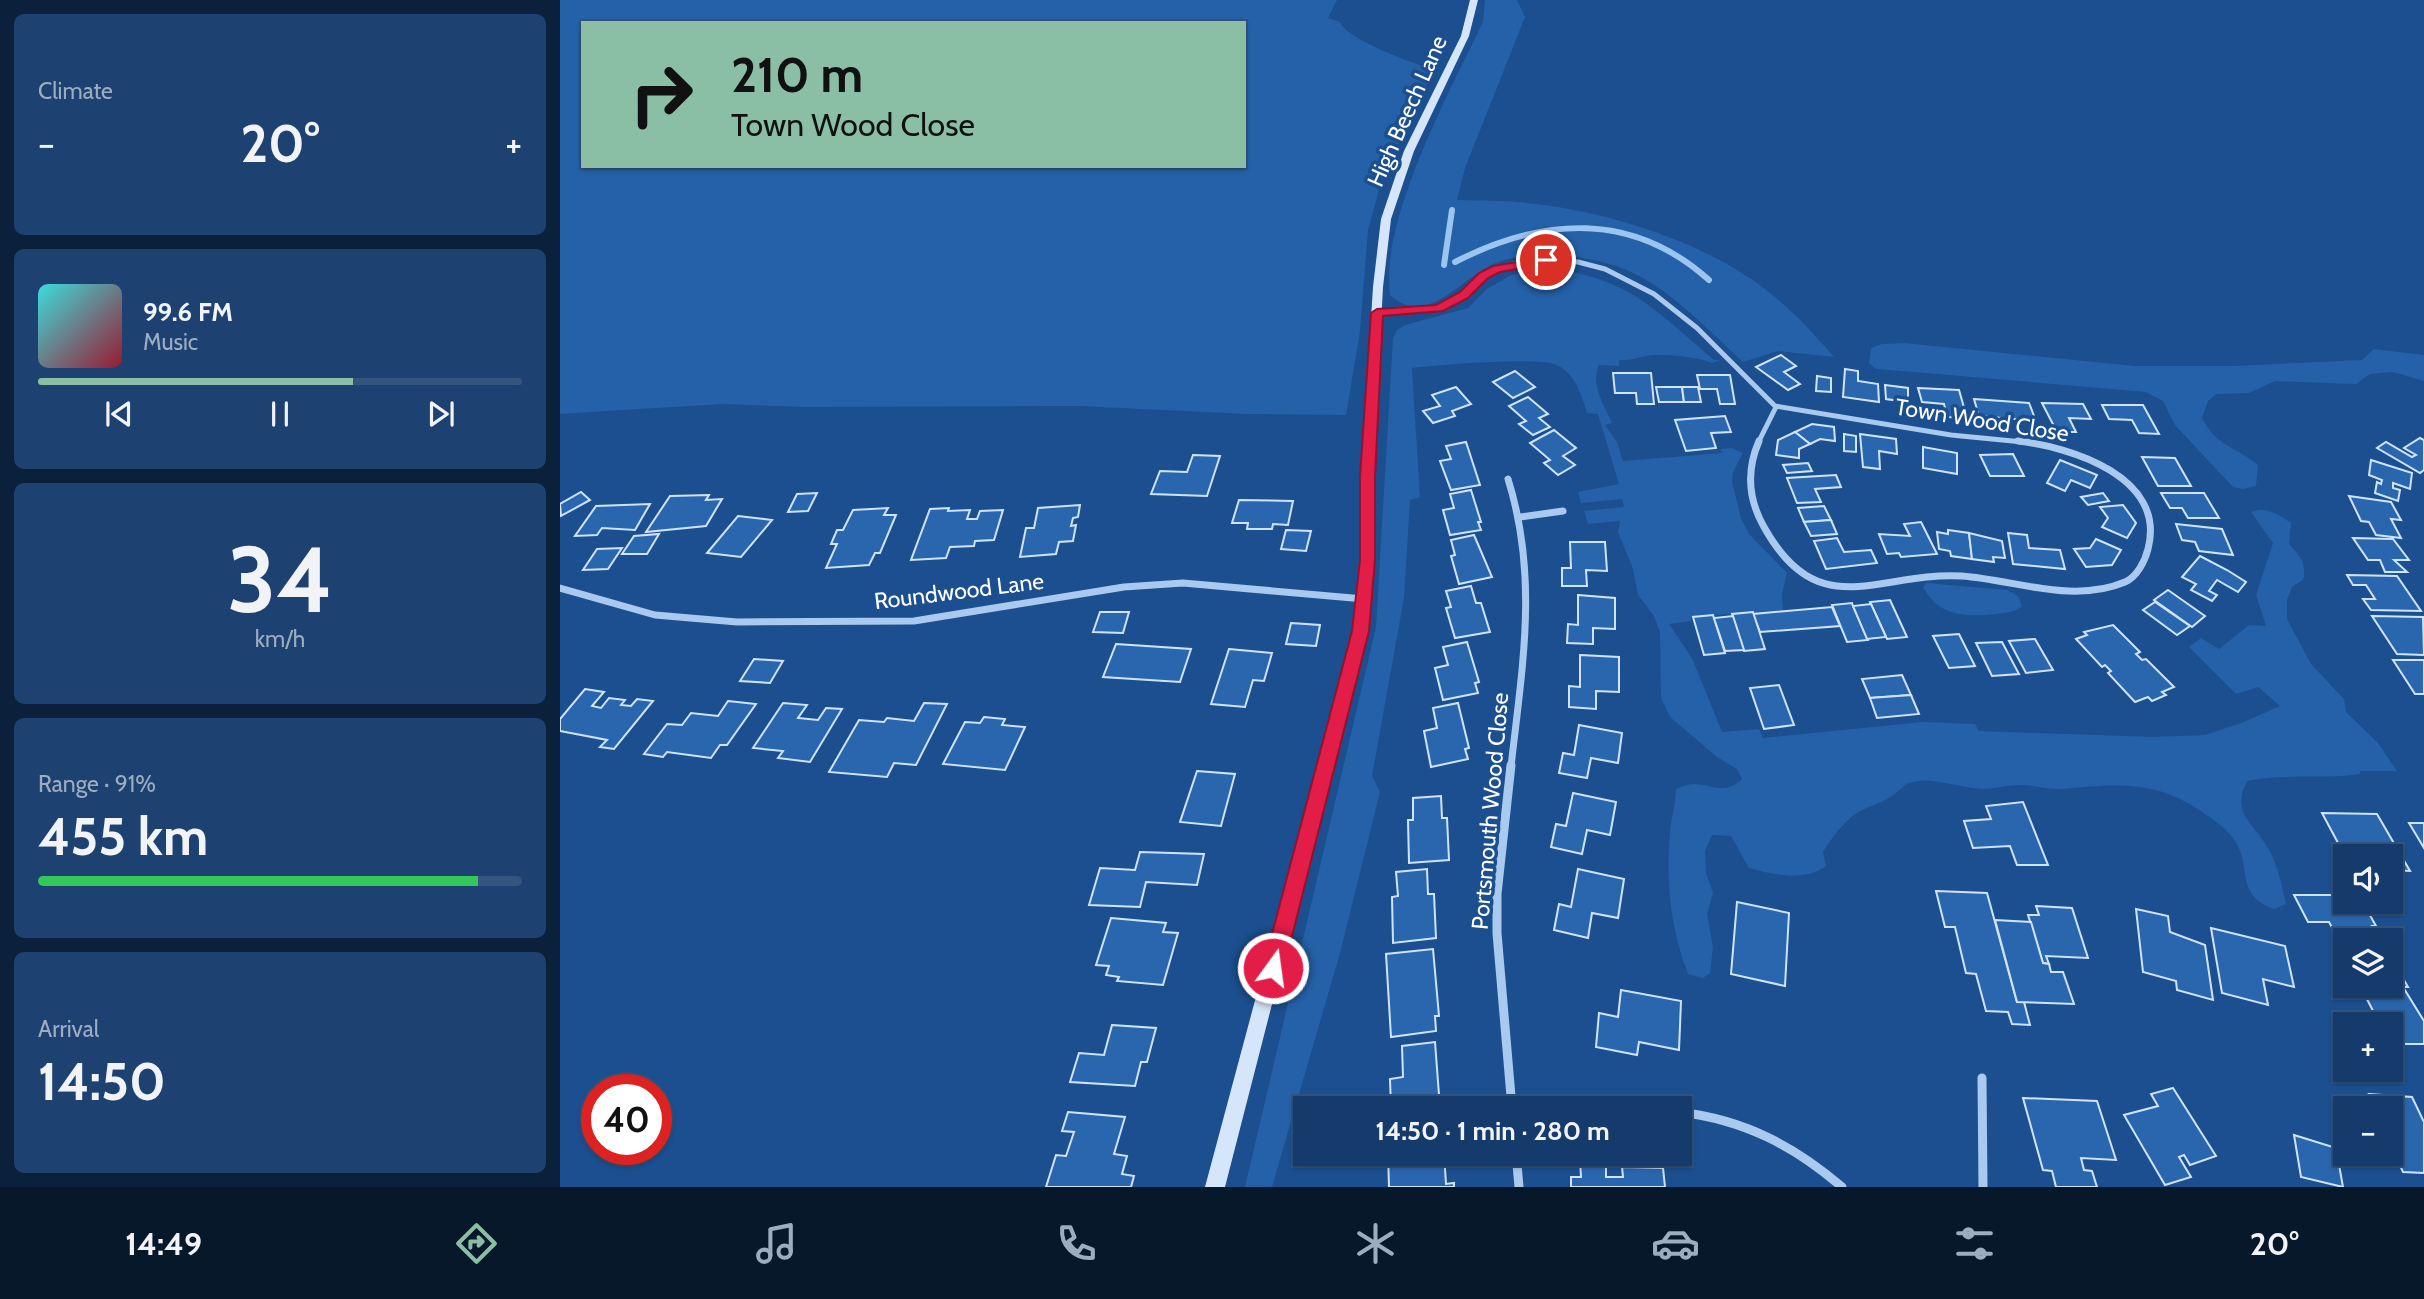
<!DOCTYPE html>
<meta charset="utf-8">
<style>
:root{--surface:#143b6b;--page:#1d4271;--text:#f1f3f6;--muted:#9dadc1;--line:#33557e;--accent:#8abfa5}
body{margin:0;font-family:Cabin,sans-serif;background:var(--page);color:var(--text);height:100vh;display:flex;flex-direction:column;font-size:26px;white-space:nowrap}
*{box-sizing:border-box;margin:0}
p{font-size:23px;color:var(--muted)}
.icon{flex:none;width:38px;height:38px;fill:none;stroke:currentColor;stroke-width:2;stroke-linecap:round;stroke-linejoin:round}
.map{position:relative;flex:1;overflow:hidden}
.details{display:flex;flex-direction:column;gap:14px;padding:14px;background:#0b203b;width:560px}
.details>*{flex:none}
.hud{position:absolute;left:21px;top:21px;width:665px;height:147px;border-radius:0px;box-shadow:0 2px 5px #0004,0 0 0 2px var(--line);background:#8abfa5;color:#111;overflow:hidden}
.buttons{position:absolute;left:1773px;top:844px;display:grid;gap:14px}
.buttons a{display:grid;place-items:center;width:70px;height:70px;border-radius:0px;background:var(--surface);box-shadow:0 2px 5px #0004,0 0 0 2px var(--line);font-size:35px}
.speed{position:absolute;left:21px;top:1074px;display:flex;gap:14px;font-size:35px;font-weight:700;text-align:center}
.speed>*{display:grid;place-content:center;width:91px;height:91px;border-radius:50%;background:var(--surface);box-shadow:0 2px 5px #0004,0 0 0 2px var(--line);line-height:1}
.speed .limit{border:10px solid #d22;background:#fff;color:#111}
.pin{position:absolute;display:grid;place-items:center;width:60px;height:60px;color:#fff;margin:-30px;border:4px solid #fff;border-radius:50%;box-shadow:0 2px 7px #0007}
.me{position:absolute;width:77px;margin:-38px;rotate:14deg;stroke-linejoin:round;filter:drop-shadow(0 0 5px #0008)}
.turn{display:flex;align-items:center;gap:24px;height:147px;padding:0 35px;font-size:32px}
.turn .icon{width:91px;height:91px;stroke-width:2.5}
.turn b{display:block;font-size:49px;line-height:60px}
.big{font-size:52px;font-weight:700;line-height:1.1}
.details .widget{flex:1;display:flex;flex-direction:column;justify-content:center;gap:10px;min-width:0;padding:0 24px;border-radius:10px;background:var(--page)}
.details .dial{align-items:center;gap:0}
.dial b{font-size:91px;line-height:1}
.song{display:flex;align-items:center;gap:21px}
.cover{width:84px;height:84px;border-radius:10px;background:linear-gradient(135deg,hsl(180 70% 55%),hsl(350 70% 35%))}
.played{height:7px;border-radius:4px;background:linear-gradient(90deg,var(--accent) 65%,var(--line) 65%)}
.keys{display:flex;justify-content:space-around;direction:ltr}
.heat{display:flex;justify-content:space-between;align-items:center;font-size:38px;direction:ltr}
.charge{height:10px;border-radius:5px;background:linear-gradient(90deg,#34c759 91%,var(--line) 0)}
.trip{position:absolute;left:733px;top:1096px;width:399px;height:70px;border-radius:0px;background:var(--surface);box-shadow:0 2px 5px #0004,0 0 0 2px var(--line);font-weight:700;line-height:70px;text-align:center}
.menu{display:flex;height:112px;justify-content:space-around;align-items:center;background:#08182b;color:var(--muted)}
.menu .icon{width:49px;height:49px}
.menu .active{color:var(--accent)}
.menu b{font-size:32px;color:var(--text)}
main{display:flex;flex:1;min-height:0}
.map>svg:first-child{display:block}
</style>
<main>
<section class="details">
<div class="widget"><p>Climate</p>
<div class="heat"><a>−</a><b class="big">20°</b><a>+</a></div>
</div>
<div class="widget">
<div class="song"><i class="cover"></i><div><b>99.6 FM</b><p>Music</p></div></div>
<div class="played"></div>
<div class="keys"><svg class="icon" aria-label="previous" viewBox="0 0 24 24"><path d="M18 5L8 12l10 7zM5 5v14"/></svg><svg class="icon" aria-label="pause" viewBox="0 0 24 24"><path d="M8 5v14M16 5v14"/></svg><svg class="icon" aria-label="next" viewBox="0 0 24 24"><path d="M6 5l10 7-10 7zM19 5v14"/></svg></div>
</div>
<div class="widget dial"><b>34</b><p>km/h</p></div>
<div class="widget"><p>Range · 91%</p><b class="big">455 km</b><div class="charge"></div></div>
<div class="widget"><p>Arrival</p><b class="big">14:50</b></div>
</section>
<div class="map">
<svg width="1864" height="1187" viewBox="0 0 1864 1187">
<rect width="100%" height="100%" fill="#1b4f8f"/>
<g fill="#2461a8" fill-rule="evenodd">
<path d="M0 0H777L768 18 780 22C786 39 855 64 874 70L823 175 808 230 800 331 786 415 687 414 520 406 244 407 161 404 0 414ZM23 23H684V166H23Z"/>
<path d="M925 0H957L965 17 905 168 897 200C920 201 944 200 967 203 1047 211 1147 242 1210 293 1234 312 1254 334 1274 357L1218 351 1183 362C1142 325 1101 277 1046 263 1012 254 970 250 936 263 903 275 868 330 830 295 820 219 890 91 923 22Z"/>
<path d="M985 269C1067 275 1095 310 1154 360H1160L1152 363C1139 357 1100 353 1086 356 1076 358 1069 361 1059 360V366L1039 365C1030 384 1044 405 1052 423L1045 425 1057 442 1063 461 1162 453 1161 449 1172 448 1183 453 1173 472 1172 482 1181 518 1189 534 1227 573 1222 594 1223 610 1131 617V621L1109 624 1132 658 1162 732 1199 729 1203 738 1363 722 1415 724 1419 731 1594 737 1645 735 1684 722 1720 706 1698 687 1676 694 1629 647 1641 638 1659 649 1689 625 1706 626 1696 595 1713 543 1691 512C1707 506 1718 514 1731 523L1729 544C1740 556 1747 563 1743 580L1732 587 1727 600V619L1751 664 1784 699 1786 712 1818 743 1837 771H1800V774C1762 780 1725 773 1687 781 1670 815 1695 823 1709 850 1718 866 1722 886 1726 904L1714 909C1672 893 1695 866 1672 837 1665 827 1653 820 1644 813 1595 779 1557 784 1501 789 1487 790 1473 784 1459 785 1447 785 1434 789 1422 789 1399 788 1371 776 1349 783 1342 786 1338 792 1332 796 1320 804 1305 807 1294 815 1281 825 1272 838 1263 852L1266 866C1244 882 1214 875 1189 868L1171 836 1152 835 1145 851 1146 873 1153 893 1147 914 1153 947 1150 973 1143 978 1128 974C1110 927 1106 883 1110 832 1111 818 1116 804 1116 789 1121 787 1128 784 1133 784 1153 784 1163 796 1182 779L1177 769 1157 757 1110 717 1101 698 1100 632 1094 616 1078 595 1073 569 1058 532 1060 521 1028 524 1024 511 1064 507 1062 499 1021 503 1018 492 1059 484 1038 414 1027 413C1021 394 1015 372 994 364 975 357 877 365 852 368L860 497 850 500 844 598 812 776 820 792 780 953 712 1187H685L816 627 833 338 837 330 845 325 908 308 927 289 951 275Z"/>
<path d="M1344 343 1575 366H1673L1802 360 1814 349 1864 355V381L1833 372 1810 374 1796 384 1715 381 1689 393 1656 394 1648 401 1642 418C1657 447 1675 446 1698 465L1696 486 1683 489 1673 487 1615 425 1603 401 1586 392 1342 371 1316 369 1309 363 1311 348 1322 344Z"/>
<path d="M1366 583 1447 590 1458 596 1462 606C1455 613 1446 612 1436 614 1406 617 1379 617 1363 587Z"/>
</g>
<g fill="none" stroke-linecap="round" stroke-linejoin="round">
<g stroke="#9cc4f0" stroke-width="6">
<path d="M895 262C983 217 1072 211 1149 280"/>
<path d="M884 265 892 210"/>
</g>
</g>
<g fill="#2a66ad" stroke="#cfe3fa" stroke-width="2">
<path d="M1221 355 1236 366 1224 372 1240 384 1228 390 1196 367Z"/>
<path d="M1285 369 1298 371V381L1318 384 1319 402 1283 397Z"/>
<path d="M955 371 975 387 953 398 933 382Z"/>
<path d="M1053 373H1091L1094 404H1077L1076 393H1055Z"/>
<path d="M1137 375H1170L1175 404H1160L1157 389H1140Z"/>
<path d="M1257 376 1271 378V392L1256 391Z"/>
<path d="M1325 385 1348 388V402L1326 399Z"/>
<path d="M896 387 911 404 892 411 895 416 873 423 863 411 880 406 872 395Z"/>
<path d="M1096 387H1122L1124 402H1099Z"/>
<path d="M1122 387H1138L1141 402H1124Z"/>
<path d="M1358 388 1399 390 1407 418 1387 417 1384 404 1362 402Z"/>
<path d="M968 397 988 414 979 418 990 427 973 435 959 424 966 421 949 406Z"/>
<path d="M1414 399 1469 403 1476 421 1419 416Z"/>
<path d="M1482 403 1523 404 1531 419 1509 418 1516 432H1497Z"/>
<path d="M1542 405H1583L1599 434 1579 433 1572 420 1549 419Z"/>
<path d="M1165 416 1171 432 1151 433 1156 448 1126 451 1115 420Z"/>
<path d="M1252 424 1274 427 1275 441 1260 439 1250 444 1235 432Z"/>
<path d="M994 430 1016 448 1003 456 1015 465 998 475 984 463 990 460 970 443Z"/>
<path d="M1235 432 1250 444 1239 449V458L1216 455 1218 440Z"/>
<path d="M1284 434 1296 436V452L1284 451Z"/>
<path d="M1300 434 1336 439 1337 454 1319 451 1320 469 1303 467Z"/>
<path d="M1860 438 1864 440V470L1860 473 1817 448 1826 442 1852 457 1856 455 1844 448Z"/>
<path d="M906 442 920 485 891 490 880 461 891 459 886 446Z"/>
<path d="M1363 447 1397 453V474L1363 468Z"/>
<path d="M1453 454 1464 476H1430L1420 455Z"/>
<path d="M633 455 660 456 647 496 591 494 600 471 627 472Z"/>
<path d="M1582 457 1615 458 1631 486H1598Z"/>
<path d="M1500 460 1537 475 1530 488 1511 480 1505 491 1487 483Z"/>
<path d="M1811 460 1852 473 1850 489 1833 483V488L1840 490 1838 501 1815 493 1817 482 1821 484 1822 480 1809 475Z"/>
<path d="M1248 463 1252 471 1227 473 1223 465Z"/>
<path d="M1276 475 1281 487 1255 489 1261 502 1237 503 1227 478Z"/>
<path d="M911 490 921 522H918L921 530 890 535 883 510 894 508 890 494Z"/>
<path d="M21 492 30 500 1 516 0 504Z"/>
<path d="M257 493 248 511 228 512 237 494Z"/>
<path d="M1543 493 1549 501 1528 505 1521 497Z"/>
<path d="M1601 493H1644L1659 518H1628L1622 508H1610Z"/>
<path d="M149 495 146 500 162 499 146 526 86 532 110 496Z"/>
<path d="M1789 496 1831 502 1841 520 1831 519 1841 538 1816 535 1809 522 1801 521Z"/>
<path d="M679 500 733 501 728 525 713 524 712 529H687L688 523H672Z"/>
<path d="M90 504 75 530 42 528 37 535 15 536 36 506Z"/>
<path d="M520 505 518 517 513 518 511 526 516 525 513 541 499 542 496 554 460 557 466 528H474L478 508Z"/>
<path d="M1563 505 1576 523 1567 538 1542 527 1548 518 1540 507Z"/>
<path d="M1264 506 1271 520 1244 522 1238 508Z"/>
<path d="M328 508 324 515H336L320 553H315L309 565 266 568 277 544H271L277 530H283L293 510Z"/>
<path d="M389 508 388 511 410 510 407 519H417L420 511 443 510 434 540 415 541 414 546 390 547 386 558 351 560 370 509Z"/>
<path d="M178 516 212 520 181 557 147 553Z"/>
<path d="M1271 520 1277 534 1251 536 1244 522Z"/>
<path d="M1361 522 1377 554 1341 557 1339 553 1327 554 1319 534 1350 536 1344 524Z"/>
<path d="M1616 524 1662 529 1673 555 1639 551 1635 542 1622 540Z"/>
<path d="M726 530 751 531 746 551 721 549Z"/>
<path d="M1388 530 1409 533 1412 559 1391 556 1390 551 1379 549 1377 532 1388 534Z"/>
<path d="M1409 533 1442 541 1445 558 1433 557 1434 562 1412 559Z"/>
<path d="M1448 533 1467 535 1469 548 1500 550 1505 569 1453 564Z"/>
<path d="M99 534 87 554H62L74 536Z"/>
<path d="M914 535 932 577 899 584 891 556 895 555 891 540Z"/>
<path d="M1277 538 1284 552 1311 550 1317 563 1266 569 1254 541Z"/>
<path d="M1793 538 1833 539 1849 560H1834L1847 572H1825L1820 560H1808Z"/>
<path d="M1536 539 1561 550 1552 565 1526 567 1514 549 1530 548Z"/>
<path d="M1010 542H1045L1047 571 1026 570 1027 586H1002V568H1011Z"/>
<path d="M62 548 48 569 23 570 37 549Z"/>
<path d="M1640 556 1667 570 1686 582 1678 592 1657 580 1649 591 1657 595 1652 601 1631 590 1636 584 1622 577Z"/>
<path d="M1787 575 1837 576 1861 611 1811 610 1803 599H1815L1806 585H1793Z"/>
<path d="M911 586 916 603H921L930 632 895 638 886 608 891 607 886 591Z"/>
<path d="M1608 590 1645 616 1632 627 1594 600Z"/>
<path d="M1018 595 1055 598V629L1033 628V644L1007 643 1008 624 1018 625Z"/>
<path d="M1330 600 1347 637 1327 639 1310 602Z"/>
<path d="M1595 602 1630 626 1617 635 1583 610Z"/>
<path d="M1292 603 1293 606 1308 640 1287 642 1272 605Z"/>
<path d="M1311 604 1326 637 1307 639 1293 606Z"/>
<path d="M1272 607 1280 626 1200 632 1193 614Z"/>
<path d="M540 612H569L563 633 533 632Z"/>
<path d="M1193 612 1205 649 1184 651 1172 614Z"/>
<path d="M1153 615 1165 653 1144 655 1133 617Z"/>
<path d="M1173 616 1184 650 1165 651 1154 618Z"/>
<path d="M1812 616 1863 617 1864 655 1837 654Z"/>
<path d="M731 623 760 625 756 646 726 644Z"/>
<path d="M1553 625 1580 652 1576 654 1582 660 1586 659 1614 687 1602 692 1606 695 1592 701 1588 697 1575 702 1548 673 1551 671 1545 665 1542 667 1516 639 1527 635 1524 632Z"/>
<path d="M1399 634 1415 666 1389 668 1373 636Z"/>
<path d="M1475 639 1493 670 1466 673 1449 641Z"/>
<path d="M907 642 919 682 915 683 918 693 883 700 875 668 888 665 883 647Z"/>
<path d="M1442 642 1459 674 1432 676 1416 643Z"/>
<path d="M556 644 631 649 620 682 543 677Z"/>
<path d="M669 649 712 653 704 681 693 680 685 707 651 704Z"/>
<path d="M1020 655 1059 657V692L1036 691V709L1009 707V686L1020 687Z"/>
<path d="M194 659 223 661 210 683 180 681Z"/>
<path d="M1833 660H1864V694H1855Z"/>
<path d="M1342 675 1351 695 1310 698 1302 679Z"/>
<path d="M1219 685 1234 725 1204 729 1190 688Z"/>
<path d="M25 689 44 692 32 706 41 708 49 698 65 700 61 705 71 706 77 699 93 701 54 749 40 747 47 740 0 731V719Z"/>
<path d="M1351 695 1359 714 1317 718 1310 698Z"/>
<path d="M168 701 196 704 167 745H160L151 758 107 752 103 757 84 754 107 724 122 725 131 713 158 716Z"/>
<path d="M223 703 247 705 238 718 258 720 266 708 282 709 250 762 218 758 223 751 193 748Z"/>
<path d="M364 703 387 704 356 765 334 763 327 777 269 772 299 720 324 722 327 718 354 721Z"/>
<path d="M898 703 909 748 905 749 908 759 871 767 864 731 877 728 873 708Z"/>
<path d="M424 717 445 719 442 725 465 727 445 770 383 764 405 722 420 723Z"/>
<path d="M1019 725 1062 733 1058 763 1031 758 1027 778 999 773 1003 753 1014 755Z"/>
<path d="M637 771 675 774 661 826 620 822Z"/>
<path d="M1013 793 1056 802 1050 835 1027 830 1022 854 991 847 996 824 1006 826Z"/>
<path d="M881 796 882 818H887L889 860 849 863 848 820H853V798Z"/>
<path d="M1463 802 1488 865H1457L1450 846 1413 848 1404 821 1431 819 1426 806Z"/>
<path d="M1762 813 1817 814 1850 871 1830 870V856H1785Z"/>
<path d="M1849 823H1864V848Z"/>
<path d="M580 852 644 854 637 885 586 882 580 907 529 905 540 868 575 870Z"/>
<path d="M867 869 868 894H874L876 938 833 943 832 897 838 896 836 872Z"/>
<path d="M1018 869 1064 879 1058 918 1032 913 1028 938 994 930 999 904 1011 907Z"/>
<path d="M1376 891 1427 893 1457 1002H1464L1470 1025 1452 1024 1448 1012 1426 1011 1416 974 1406 973 1395 927H1385Z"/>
<path d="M1734 895H1785V901H1802L1816 926H1812L1819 940H1785V951L1769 922H1748Z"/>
<path d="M1177 902 1229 913 1225 986 1171 974Z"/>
<path d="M1476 906 1512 908 1528 958 1486 956 1489 964 1483 963 1468 915H1479Z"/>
<path d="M1576 909 1608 916 1610 932 1645 945 1653 1000 1617 990 1616 981 1583 972Z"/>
<path d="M551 918 606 923 603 932 618 933 603 985 557 981 559 977 546 975 549 966 536 965Z"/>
<path d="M1435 920 1471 922 1483 963 1489 964 1491 972H1503L1514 1004 1457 1002Z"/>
<path d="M1651 928 1725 946 1734 987 1703 979 1708 1005 1662 993Z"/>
<path d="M873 949 879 1016H875L876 1031 831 1037 826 954Z"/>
<path d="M1830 968H1837L1848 987H1843L1864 1021V1044H1831L1830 1024H1820L1800 986 1791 985H1830Z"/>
<path d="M1061 990 1121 1001 1119 1050 1079 1042 1077 1055 1036 1047 1039 1013 1058 1017Z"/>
<path d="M552 1025 596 1028 587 1062H581L575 1086 510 1082 519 1053 544 1055Z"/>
<path d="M875 1042 880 1108H831L830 1079 843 1077 842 1046Z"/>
<path d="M1613 1088 1656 1156 1630 1165 1624 1155 1619 1157 1631 1177 1605 1185 1564 1115 1598 1106 1591 1094Z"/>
<path d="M1809 1094 1852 1097 1864 1122V1173L1843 1172 1830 1143V1108H1815Z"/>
<path d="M1463 1098 1537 1101 1556 1160 1521 1158 1524 1170 1532 1171 1537 1187H1496L1492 1171 1483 1170Z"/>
<path d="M508 1112 565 1117 554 1154 567 1156 562 1174 574 1176 571 1187H486L496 1155 506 1156 514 1132 502 1131Z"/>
<path d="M1734 1135 1776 1148 1783 1187 1741 1177Z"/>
<path d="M828 1153H884L886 1184 894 1183V1187H829Z"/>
<path d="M1020 1160H1046V1177H1063L1062 1167 1103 1168 1105 1187H1011V1177H1021Z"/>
</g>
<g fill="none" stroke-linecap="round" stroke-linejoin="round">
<g stroke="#a9c9ee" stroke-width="5">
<path d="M817 313 882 308 899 298 923 276 954 264 987 260 1018 262 1045 269 1094 294 1137 328 1215 406 1391 435 1473 443"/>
<path d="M1198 443 1216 407"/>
</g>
<g stroke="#a9c9ee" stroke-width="7">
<path d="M1199 441C1186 471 1188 499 1204 527 1259 626 1319 571 1402 576 1455 580 1513 604 1565 582 1577 577 1585 561 1588 549 1607 477 1511 447 1458 441"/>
<path d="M948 479C979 578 962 667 951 767"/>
<path d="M960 517 1003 511"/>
<path d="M0 588 95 615 177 622 354 621 564 587 623 583 804 599"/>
</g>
<g stroke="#a9c9ee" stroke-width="9">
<path d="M951 765 937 894V933L952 1108"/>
<path d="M1422 1078 1423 1187"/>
<path d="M1120 1112C1184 1120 1233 1145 1282 1187"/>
<path d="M956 1153 959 1187"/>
</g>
<path fill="#d6e6fa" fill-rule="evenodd" d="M910 0H918L909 36 854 151 831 219 823 287 813 477 815 560 808 631 665 1187H645L794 631 801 560V477L813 287 821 219 844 151 901 36Z"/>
</g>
<path fill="#e11d48" stroke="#92132f" stroke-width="2" d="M986 257 992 260 991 263 940 272 928 278 908 298 883 311 823 316 815 477V560L809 631 724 968 721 975 713 978 706 975 703 968 792 631 800 560V477L811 313 817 309 876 305 900 292 919 273 933 266Z"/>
<g text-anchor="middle" stroke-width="7" stroke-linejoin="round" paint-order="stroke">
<g font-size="23" fill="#fff" stroke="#1b4f8f">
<text transform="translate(847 111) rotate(-66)" y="8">High Beech Lane</text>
<text transform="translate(1422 420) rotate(9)" y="8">Town Wood Close</text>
<text transform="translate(399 591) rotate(-7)" y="8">Roundwood Lane</text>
<text transform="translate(930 811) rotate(-85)" y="8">Portsmouth Wood Close</text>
</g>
</g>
</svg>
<div class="buttons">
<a><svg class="icon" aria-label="sound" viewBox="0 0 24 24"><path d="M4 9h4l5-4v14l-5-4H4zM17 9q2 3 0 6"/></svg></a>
<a><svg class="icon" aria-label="layers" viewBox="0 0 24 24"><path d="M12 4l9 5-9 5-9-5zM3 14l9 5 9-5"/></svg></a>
<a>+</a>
<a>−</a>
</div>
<div class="speed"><div class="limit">40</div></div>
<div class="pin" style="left:986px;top:260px;background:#d93025"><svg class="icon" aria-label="arrive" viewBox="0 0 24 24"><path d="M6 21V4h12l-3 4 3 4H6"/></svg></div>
<svg class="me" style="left:713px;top:968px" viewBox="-20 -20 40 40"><circle r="17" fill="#e11d48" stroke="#fff" stroke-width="3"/><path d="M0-11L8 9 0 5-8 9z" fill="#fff"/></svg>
<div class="trip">14:50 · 1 min · 280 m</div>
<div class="hud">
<div class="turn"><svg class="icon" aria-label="right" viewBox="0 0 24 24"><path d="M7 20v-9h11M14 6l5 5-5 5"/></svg><div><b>210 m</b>Town Wood Close</div></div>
</div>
</div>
</main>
<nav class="menu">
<b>14:49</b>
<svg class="icon active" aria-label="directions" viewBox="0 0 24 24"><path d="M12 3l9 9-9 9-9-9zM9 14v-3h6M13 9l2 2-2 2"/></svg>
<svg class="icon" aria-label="music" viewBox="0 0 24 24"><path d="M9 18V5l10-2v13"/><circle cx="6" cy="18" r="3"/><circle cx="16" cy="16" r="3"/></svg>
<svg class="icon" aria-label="phone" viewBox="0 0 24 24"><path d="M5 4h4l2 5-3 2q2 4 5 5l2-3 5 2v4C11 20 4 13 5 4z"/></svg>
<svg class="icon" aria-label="climate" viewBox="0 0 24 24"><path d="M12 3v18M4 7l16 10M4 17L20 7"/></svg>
<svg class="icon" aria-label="car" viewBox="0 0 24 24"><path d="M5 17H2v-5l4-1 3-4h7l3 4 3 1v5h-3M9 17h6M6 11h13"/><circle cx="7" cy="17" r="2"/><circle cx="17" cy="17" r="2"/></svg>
<svg class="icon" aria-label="filters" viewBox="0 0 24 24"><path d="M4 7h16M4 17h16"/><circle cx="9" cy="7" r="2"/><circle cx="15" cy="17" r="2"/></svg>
<b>20°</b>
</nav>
